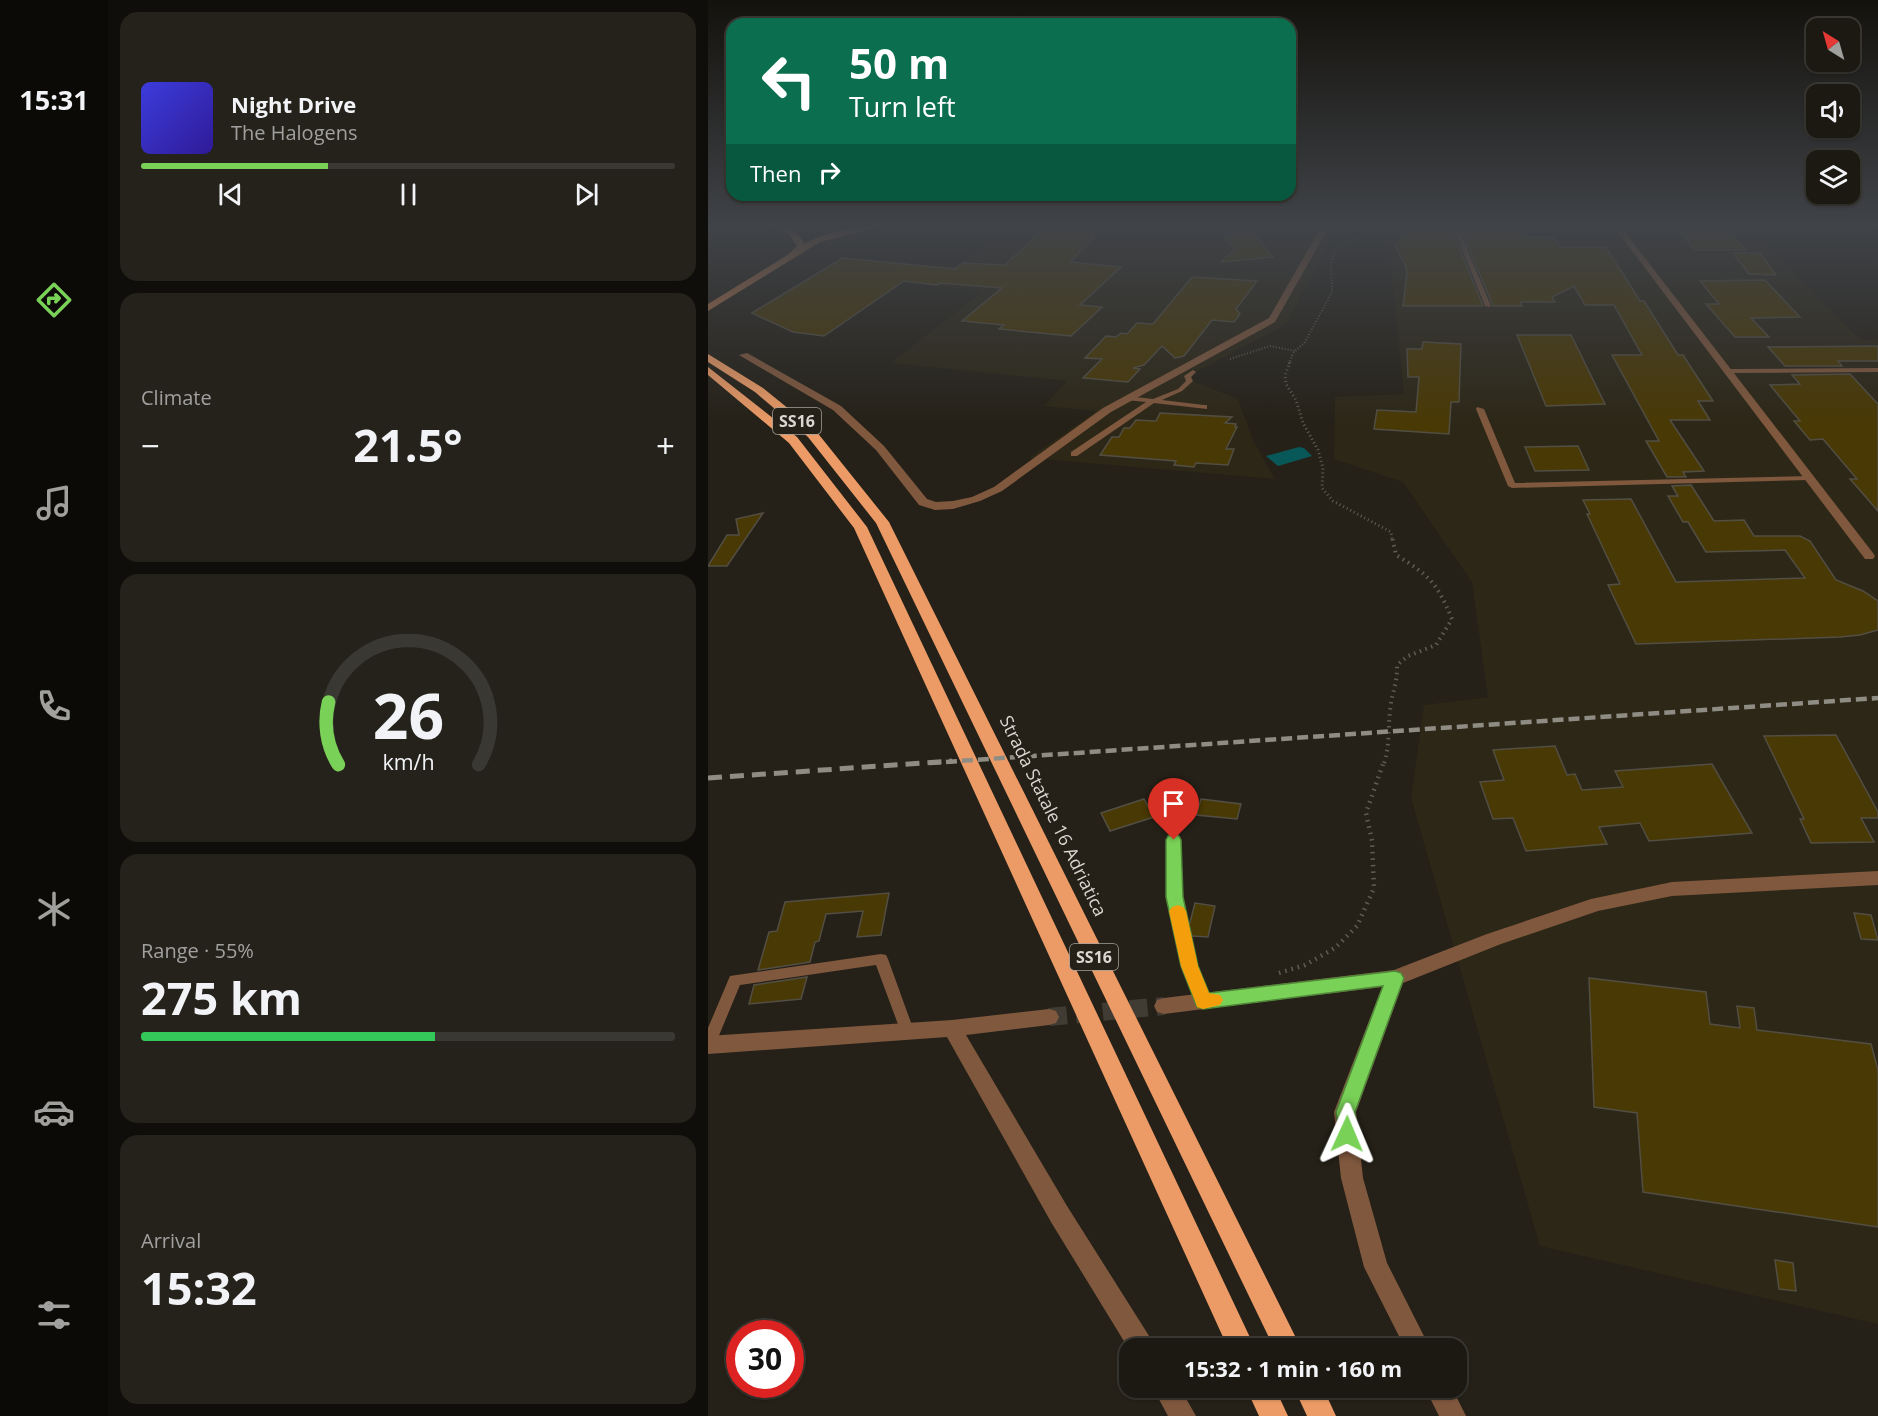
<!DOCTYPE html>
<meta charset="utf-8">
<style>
:root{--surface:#1c1912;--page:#25221b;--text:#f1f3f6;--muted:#a0a09f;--line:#3a3832;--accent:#79d157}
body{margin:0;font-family:"Open Sans",sans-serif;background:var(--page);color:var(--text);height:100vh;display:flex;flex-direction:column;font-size:22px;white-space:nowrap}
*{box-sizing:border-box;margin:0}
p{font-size:20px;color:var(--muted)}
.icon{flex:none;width:33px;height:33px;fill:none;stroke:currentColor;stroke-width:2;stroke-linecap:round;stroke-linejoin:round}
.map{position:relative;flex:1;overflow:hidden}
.details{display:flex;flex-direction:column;gap:12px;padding:12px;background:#0f0e0a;width:600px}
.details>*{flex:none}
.banner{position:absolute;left:18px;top:18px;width:570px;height:183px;border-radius:18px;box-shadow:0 2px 4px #0004,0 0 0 2px var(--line);background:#0b6e4f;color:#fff;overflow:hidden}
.needle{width:39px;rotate:323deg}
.fabs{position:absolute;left:1098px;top:18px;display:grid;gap:12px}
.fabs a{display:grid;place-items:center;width:54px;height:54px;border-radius:12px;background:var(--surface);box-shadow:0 2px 4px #0004,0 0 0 2px var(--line);font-size:30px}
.speed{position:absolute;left:18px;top:1320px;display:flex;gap:12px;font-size:30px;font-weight:700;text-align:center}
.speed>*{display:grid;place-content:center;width:78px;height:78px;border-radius:50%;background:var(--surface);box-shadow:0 2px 4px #0004,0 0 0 2px var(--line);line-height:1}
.speed .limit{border:9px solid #d22;background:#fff;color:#111}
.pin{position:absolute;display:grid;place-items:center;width:51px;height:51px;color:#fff;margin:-62px -26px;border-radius:50% 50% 50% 0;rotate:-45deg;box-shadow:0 0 6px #0007}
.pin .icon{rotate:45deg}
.me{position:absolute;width:66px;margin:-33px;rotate:1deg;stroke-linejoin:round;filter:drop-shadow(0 0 4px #0008)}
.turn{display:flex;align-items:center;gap:21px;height:126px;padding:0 24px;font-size:27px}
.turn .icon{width:78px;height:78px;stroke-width:2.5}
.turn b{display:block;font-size:42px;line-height:51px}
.then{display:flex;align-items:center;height:57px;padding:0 24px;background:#0003;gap:12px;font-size:22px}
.big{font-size:45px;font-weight:700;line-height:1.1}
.details .card{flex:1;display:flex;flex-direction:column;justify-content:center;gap:9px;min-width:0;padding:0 21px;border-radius:18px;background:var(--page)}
.details .dial{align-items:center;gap:0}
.dial svg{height:156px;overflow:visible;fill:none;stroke:var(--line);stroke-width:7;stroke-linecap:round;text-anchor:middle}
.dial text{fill:var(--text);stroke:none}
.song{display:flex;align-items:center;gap:18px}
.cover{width:72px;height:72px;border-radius:9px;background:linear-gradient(135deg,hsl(240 70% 55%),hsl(250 70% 35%))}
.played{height:6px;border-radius:3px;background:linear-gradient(90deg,var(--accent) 35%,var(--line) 35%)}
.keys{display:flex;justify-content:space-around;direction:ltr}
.heat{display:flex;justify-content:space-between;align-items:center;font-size:33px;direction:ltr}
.charge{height:9px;border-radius:4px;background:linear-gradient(90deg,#34c759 55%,var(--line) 0)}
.trip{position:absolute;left:411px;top:1338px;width:348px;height:60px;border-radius:18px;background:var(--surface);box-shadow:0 2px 4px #0004,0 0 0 2px var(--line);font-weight:700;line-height:60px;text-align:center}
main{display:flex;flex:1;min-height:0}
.menu{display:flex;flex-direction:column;width:108px;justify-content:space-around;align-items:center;background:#0b0a07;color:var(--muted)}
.menu .icon{width:42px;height:42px}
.menu .current{color:var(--accent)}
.menu b{font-size:27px;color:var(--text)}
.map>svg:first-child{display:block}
</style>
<main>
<nav class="menu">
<b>15:31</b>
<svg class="icon current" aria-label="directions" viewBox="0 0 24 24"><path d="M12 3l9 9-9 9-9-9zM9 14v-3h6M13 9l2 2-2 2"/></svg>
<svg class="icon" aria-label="music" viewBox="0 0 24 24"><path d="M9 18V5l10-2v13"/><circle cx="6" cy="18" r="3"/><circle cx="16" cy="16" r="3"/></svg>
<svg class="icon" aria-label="phone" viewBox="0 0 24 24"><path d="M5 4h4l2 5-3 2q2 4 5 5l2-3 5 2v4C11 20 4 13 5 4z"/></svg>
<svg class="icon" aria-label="climate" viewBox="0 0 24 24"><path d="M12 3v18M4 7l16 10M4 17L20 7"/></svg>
<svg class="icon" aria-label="car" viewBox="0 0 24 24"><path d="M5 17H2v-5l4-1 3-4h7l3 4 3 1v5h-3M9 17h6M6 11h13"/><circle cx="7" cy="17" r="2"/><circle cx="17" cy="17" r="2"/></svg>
<svg class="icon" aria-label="filters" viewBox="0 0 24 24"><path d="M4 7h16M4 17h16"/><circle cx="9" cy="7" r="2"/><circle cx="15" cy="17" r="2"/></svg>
</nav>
<section class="details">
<div class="card">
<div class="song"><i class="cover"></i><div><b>Night Drive</b><p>The Halogens</p></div></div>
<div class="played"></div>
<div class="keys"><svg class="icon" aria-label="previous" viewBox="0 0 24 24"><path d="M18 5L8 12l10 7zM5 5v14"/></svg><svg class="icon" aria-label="pause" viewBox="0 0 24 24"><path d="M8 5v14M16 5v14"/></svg><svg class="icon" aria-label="next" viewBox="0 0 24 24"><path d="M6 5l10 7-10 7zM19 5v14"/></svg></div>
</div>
<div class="card"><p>Climate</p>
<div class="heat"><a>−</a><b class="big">21.5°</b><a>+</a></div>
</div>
<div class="card dial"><svg viewBox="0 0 100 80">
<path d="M14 69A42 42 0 1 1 86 69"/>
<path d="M14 69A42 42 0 0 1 9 37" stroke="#79d157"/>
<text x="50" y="56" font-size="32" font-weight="700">26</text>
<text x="50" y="72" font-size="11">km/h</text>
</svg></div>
<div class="card"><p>Range · 55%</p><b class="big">275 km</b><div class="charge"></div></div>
<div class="card"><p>Arrival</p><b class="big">15:32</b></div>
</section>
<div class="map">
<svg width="1170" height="1416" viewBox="0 0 1170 1416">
<rect width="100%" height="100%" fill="#252118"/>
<g fill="#2c2717">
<path d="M303 227H630L578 324 477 378 530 399 545 440 567 479 321 458 388 411 336 406 359 381 183 363 275 291 222 285Z"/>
<path d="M679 227H1040L1153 340 1170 339V1324L832 1246 703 798 716 705 780 697 764 582 695 482 626 459 627 397 696 394Z"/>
</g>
<path fill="#095859" d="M591 447 596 448 604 456 570 466 558 456Z"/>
<g fill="#493905" stroke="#524e43" stroke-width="1.5">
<path d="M338 227 390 229 383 236 386 237 362 262 413 267 372 305 394 307 363 336 291 329 296 325 254 321 294 288 232 283 229 285 196 281 116 336 85 332 44 313 135 258 247 269 255 263 297 265Z"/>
<path d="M701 227H743L775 306H695L699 272 697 264 687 246Z"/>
<path d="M752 227H811L816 237 847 238 852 247H898L932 301H936L970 355H975L1005 401H990L1002 420H962L996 471 975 472 978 477H959L938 441H951L904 355H934L906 305H877L866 286 844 297 847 302H812L814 306H785Z"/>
<path d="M972 232H1021L1037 250H987Z"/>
<path d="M545 233 565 257 513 262 527 249 516 236Z"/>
<path d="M1025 253H1052L1068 275 1041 274Z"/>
<path d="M484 277 549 281 528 309 532 314 526 322 504 320 476 356 467 358 454 346 436 365 425 368 432 369 420 382 375 378 394 359 377 358 398 336 408 337 413 333 419 334 429 323 445 324Z"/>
<path d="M1057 280 1092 317 1043 318 1061 337H1027L998 304H1011L992 281Z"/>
<path d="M809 335H863L897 404 838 406Z"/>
<path d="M715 342 753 344 751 402H743L741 434 666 429 669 410 708 412 711 377H700L699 349H714Z"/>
<path d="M1170 346V361H1130L1134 366H1077L1060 347Z"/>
<path d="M1142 374 1170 404V511L1142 479H1149L1115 439 1102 440 1086 421H1092L1062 385 1092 384 1084 375Z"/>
<path d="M452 413 524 417 517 423 528 424 527 427H529L518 449H526L520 465 488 463 486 467 466 465 468 461 392 455 404 437H411L416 428H422L428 420 448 421Z"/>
<path d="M870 446 881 470 827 471 817 447Z"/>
<path d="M983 485 1006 521 1036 520 1046 536H1092L1102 541 1128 580 1155 591 1170 601V630L1152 635 1132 637 928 644 900 585 912 584 879 514H882L875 500 923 499 968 582 1097 578 1077 550 998 552 980 522H975L960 496H970L964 486Z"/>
<path d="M55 513 19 566H0L19 535H31L28 519Z"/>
<path d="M1128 735 1170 812V818H1153L1166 842 1103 843 1092 819H1096L1056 736Z"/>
<path d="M847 746 859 775 867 774 874 790 915 787 907 771 1004 764 1044 833 941 841 932 823 891 827 899 844 818 851 805 818 785 819 772 782 796 780 785 750Z"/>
<path d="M436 799 446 817 402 831 393 813Z"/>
<path d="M493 799 533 804 529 819 488 815Z"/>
<path d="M181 893 173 935 149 937 155 911 118 914 111 941 107 942 102 962 50 970 61 932 69 931 77 902Z"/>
<path d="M487 903 507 906 500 937 484 936 481 926Z"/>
<path d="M1146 913 1163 915 1170 940 1153 939Z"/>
<path d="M99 977 93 999 41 1004 46 985Z"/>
<path d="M881 978 998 992 1002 1024 1032 1028 1029 1006 1046 1008 1049 1030 1163 1044 1170 1070V1227L935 1192 929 1113 886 1107Z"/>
<path d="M1067 1260 1085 1263 1088 1291 1071 1289Z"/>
</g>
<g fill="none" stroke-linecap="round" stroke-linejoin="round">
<path stroke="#403c34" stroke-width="18" stroke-dasharray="18 9" stroke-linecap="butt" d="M341 1017 456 1006"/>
<g stroke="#605c54" stroke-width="2" stroke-dasharray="1 2" stroke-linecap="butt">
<path d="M522 359 562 346 587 351"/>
<path d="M581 364 585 353 597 342 624 292 623 260 628 250 668 227"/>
</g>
<path stroke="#605c54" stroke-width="3" stroke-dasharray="1 3" stroke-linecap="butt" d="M582 362 577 375 578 384 588 400 595 423 610 450 615 468 614 488 625 501 683 532 684 539"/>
<path stroke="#605c54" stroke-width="4" stroke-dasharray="1.5 4.5" stroke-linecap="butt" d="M676 763C682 745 680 730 682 711 683 695 690 682 689 665L700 656 728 645 744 619C729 583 721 575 688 555L684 537"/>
<path stroke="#605c54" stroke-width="4.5" stroke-dasharray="1.5 5" stroke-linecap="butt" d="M571 973 597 965 627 948 649 926 666 888 664 841 658 813 676 761"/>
<g fill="#80583e" fill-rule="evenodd">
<path d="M745 227H750L783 306 782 307 777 306Z"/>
<path d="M1170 368V372L1020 373 1017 371 1020 369Z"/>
<path d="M485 370 488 372 483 377 485 381 484 382 474 391 454 400 496 405H499V409L446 403 369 456H363V452L438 402 418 400V396L445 399 470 389 478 381 476 376Z"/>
<path d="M769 407 776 409 807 483 1101 476 1105 478 1101 480 804 488 800 486 768 409Z"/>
<path d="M466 836 470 837 472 840V897L489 966 503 1001 501 1005 496 1007 491 1005 475 966 460 897V840L462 837Z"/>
<path d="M173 954 178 955 180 959 206 1031 204 1035 199 1037 194 1035 168 965 32 985 7 1045 5 1049 0 1051V1028L22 976Z"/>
</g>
<g fill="#80583e" fill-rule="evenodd">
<path d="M613 227H621L567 322 403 412 294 491 272 501 245 509 227 510 211 505 168 450 125 410 31 355 39 353 133 406 176 446 219 499 228 502 245 501 264 497 286 487 395 408 561 318Z"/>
<path d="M906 227H913L1165 553 1167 556 1165 559H1157Z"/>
<path d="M1170 871V885L964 896 890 911 793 944 695 983 648 1112 655 1178 679 1263 722 1348H697L656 1267 633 1178 626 1112 674 987 456 1014 449 1012 446 1006 449 1000 456 998 686 970 779 934 883 899 964 882Z"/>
<path d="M341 1009 348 1011 351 1017 348 1023 341 1025 258 1035 359 1206 443 1339 446 1348H422V1351L343 1222 239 1037 0 1054V1036L244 1020Z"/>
<path d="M445 1388H472L488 1416H460Z"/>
<path d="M717 1388H744L758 1416H731Z"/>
</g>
<path fill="#b6764c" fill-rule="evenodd" d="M63 227C78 226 90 230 96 244 115 233 149 225 171 227L112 242 0 311V304L81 254 89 246 81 234Z"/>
<g fill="#ec9b66" fill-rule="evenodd">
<path d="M0 354 55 388 108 431 181 522 593 1348H566L168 523 100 437 47 392 0 362Z"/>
<path d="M0 367 89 437 159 527 547 1348H520L146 528 81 443 0 375Z"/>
<path d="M538 1388H567L580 1416H551Z"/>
<path d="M586 1388H615L628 1416H599Z"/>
</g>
<path stroke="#8f8c84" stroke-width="4.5" stroke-dasharray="11 5" stroke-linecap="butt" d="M222 763 1170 698"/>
<path stroke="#8f8c84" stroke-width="5" stroke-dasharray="14 8" stroke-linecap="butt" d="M0 778 244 761"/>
</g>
<linearGradient id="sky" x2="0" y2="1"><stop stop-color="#14120d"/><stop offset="0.53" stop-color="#404348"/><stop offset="1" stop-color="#404348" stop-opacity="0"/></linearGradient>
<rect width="1170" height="425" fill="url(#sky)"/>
<path fill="#79d157" stroke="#4f8839" stroke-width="1.5" d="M466 834 471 836 473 840 475 897 490 966 501 993 687 971 693 973 696 978 647 1112 649 1134 646 1140 639 1143 633 1140 628 1112 675 986 495 1009 489 1007 473 966 458 897V840L460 836Z"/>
<path fill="#f59e0b" d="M470 905 475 907 478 911 490 966 501 993 512 995 515 1000 512 1005 495 1009 489 1007 487 1001 473 966 461 911 464 907Z"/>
<g text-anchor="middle" stroke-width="6" stroke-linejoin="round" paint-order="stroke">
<g fill="#252118" stroke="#a4a19a" stroke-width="1.5">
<rect x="65" y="408" width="48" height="26" rx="4.5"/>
<rect x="362" y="944" width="48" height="26" rx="4.5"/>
</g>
<g font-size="16" font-weight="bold" fill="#dad8d1">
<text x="89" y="427">SS16</text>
<text x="386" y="963">SS16</text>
</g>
<g font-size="18" fill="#dad8d1" stroke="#252118">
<text transform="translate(345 816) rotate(64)" y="6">Strada Statale 16 Adriatica</text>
</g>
</g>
</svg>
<div class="fabs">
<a><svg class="needle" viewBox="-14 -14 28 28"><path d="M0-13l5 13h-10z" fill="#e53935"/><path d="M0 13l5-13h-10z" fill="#a0a09f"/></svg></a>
<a><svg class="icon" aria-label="sound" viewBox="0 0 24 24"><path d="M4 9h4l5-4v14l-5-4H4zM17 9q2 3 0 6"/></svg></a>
<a><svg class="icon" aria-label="layers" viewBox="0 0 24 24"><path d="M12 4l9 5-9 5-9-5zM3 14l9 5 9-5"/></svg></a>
</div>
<div class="speed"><div class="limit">30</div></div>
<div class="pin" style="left:466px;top:840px;background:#d93025"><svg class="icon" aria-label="arrive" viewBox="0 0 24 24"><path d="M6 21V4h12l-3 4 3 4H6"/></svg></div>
<svg class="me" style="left:639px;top:1134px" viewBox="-20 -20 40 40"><path d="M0-17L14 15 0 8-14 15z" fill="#79d157" stroke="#fff" stroke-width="4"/></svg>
<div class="trip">15:32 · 1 min · 160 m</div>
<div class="banner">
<div class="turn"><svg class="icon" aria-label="left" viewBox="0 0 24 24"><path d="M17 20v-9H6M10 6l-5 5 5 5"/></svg><div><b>50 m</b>Turn left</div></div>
<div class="then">Then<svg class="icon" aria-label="right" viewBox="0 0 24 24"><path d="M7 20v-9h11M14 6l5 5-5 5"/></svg></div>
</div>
</div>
</main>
